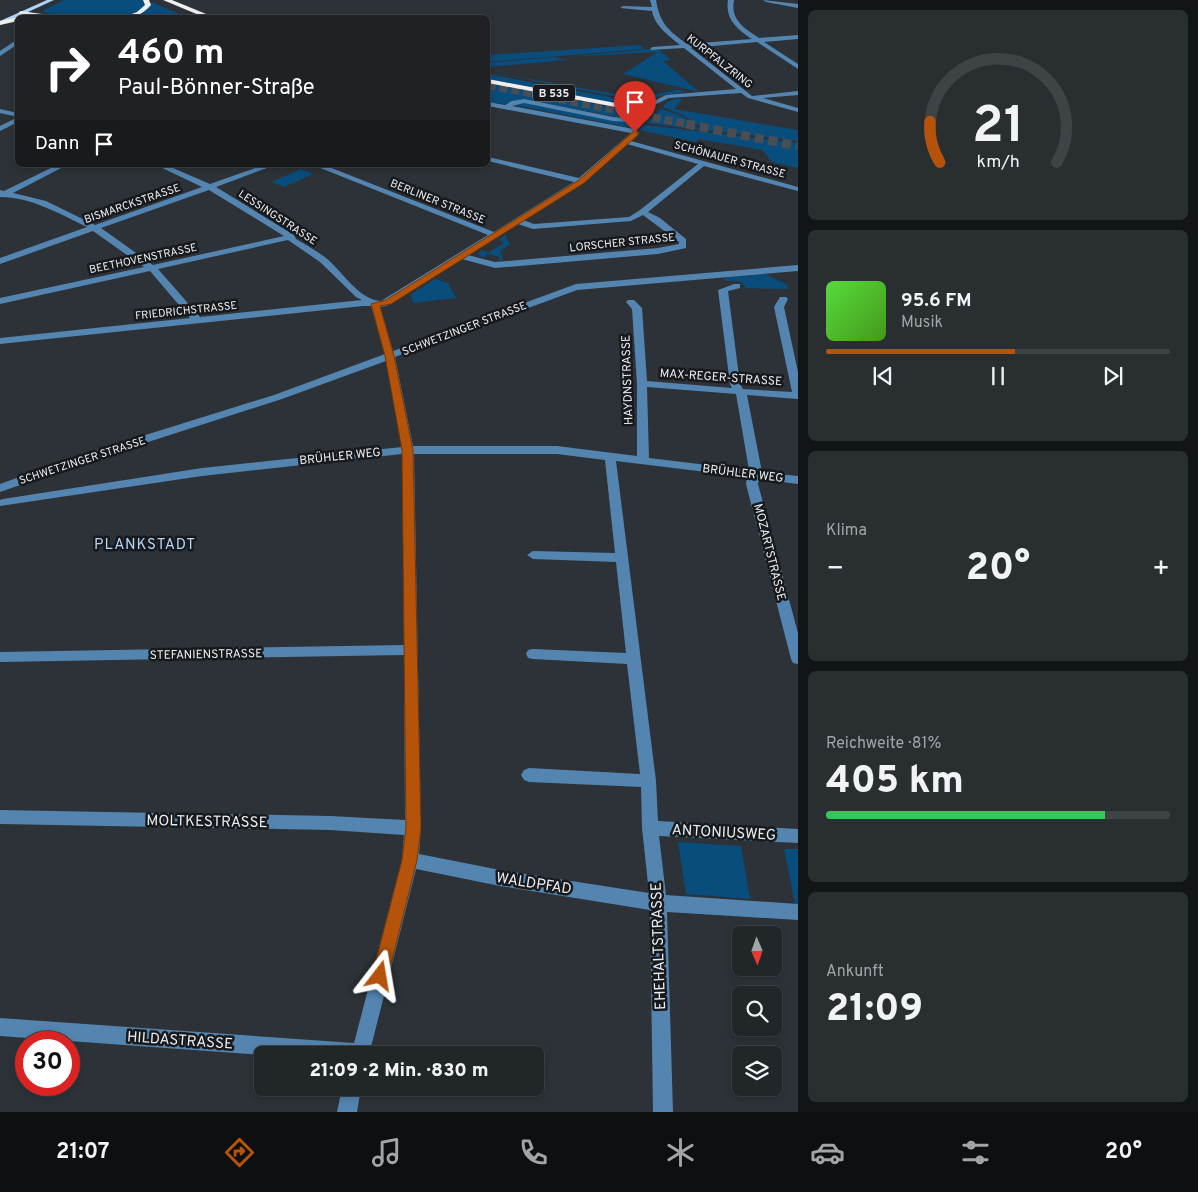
<!DOCTYPE html>
<html lang="de">
<meta charset="utf-8">
<style>
:root{--surface:#212629;--page:#292e31;--text:#f1f3f6;--muted:#a2a5a8;--line:#3e4346;--accent:#b45309}
body{margin:0;font-family:Overpass,sans-serif;background:var(--page);color:var(--text);height:100vh;display:flex;flex-direction:column;font-size:19px;white-space:nowrap}
*{box-sizing:border-box;margin:0}
p{font-size:16px;color:var(--muted)}
.icon{flex:none;width:28px;height:28px;fill:none;stroke:currentColor;stroke-width:2;stroke-linecap:round;stroke-linejoin:round}
.map{position:relative;flex:1;overflow:hidden}
.drawer{display:flex;flex-direction:column;gap:10px;padding:10px;background:#121517;width:400px}
.drawer>*{flex:none}
.guide{position:absolute;left:15px;top:15px;width:475px;height:152px;border-radius:8px;box-shadow:0 2px 8px #0003,0 0 0 1px var(--line);background:#202124;color:#fff;overflow:hidden}
.needle{width:32px;rotate:178deg}
.controls{position:absolute;left:732px;top:926px;display:grid;gap:10px}
.controls a{display:grid;place-items:center;width:50px;height:50px;border-radius:8px;background:var(--surface);box-shadow:0 2px 8px #0003,0 0 0 1px var(--line);font-size:25px}
.speed{position:absolute;left:15px;top:1031px;display:flex;gap:10px;font-size:25px;font-weight:700;text-align:center}
.speed>*{display:grid;place-content:center;width:65px;height:65px;border-radius:50%;background:var(--surface);box-shadow:0 2px 8px #0003,0 0 0 1px var(--line);line-height:1}
.speed .limit{border:8px solid #d22;background:#fff;color:#111}
.pin{position:absolute;display:grid;place-items:center;width:42px;height:42px;color:#fff;margin:-51px -21px;border-radius:50% 50% 50% 0;rotate:-45deg;box-shadow:0 0 5px #0007}
.pin .icon{rotate:45deg}
.me{position:absolute;width:55px;margin:-28px;rotate:14deg;stroke-linejoin:round;filter:drop-shadow(0 0 4px #0008)}
.turn{display:flex;align-items:center;gap:18px;height:105px;padding:0 20px;font-size:22px}
.turn .icon{width:65px;height:65px;stroke-width:2.5}
.turn b{display:block;font-size:35px;line-height:42px}
.then{display:flex;align-items:center;height:48px;padding:0 20px;background:#0003;gap:10px;font-size:19px}
.big{font-size:38px;font-weight:800;line-height:1.1}
.drawer .card{flex:1;display:flex;flex-direction:column;justify-content:center;gap:8px;min-width:0;padding:0 18px;border-radius:8px;background:var(--page)}
.drawer .dial{align-items:center;gap:0}
.dial svg{height:130px;overflow:visible;fill:none;stroke:var(--line);stroke-width:7;stroke-linecap:round;text-anchor:middle}
.dial text{fill:var(--text);stroke:none}
.song{display:flex;align-items:center;gap:15px}
.cover{width:60px;height:60px;border-radius:8px;background:linear-gradient(135deg,hsl(110 70% 55%),hsl(100 70% 35%))}
.played{height:5px;border-radius:2px;background:linear-gradient(90deg,var(--accent) 55%,var(--line) 55%)}
.keys{display:flex;justify-content:space-around;direction:ltr}
.heat{display:flex;justify-content:space-between;align-items:center;font-size:28px;direction:ltr}
.charge{height:8px;border-radius:4px;background:linear-gradient(90deg,#34c759 81%,var(--line) 0)}
.trip{position:absolute;left:254px;top:1046px;width:290px;height:50px;border-radius:8px;background:var(--surface);box-shadow:0 2px 8px #0003,0 0 0 1px var(--line);font-weight:800;line-height:50px;text-align:center}
.tabs{display:flex;height:80px;justify-content:space-around;align-items:center;background:#0d0f10;color:var(--muted)}
.tabs .icon{width:35px;height:35px}
.tabs .on{color:var(--accent)}
.tabs b{font-size:22px;color:var(--text)}
main{display:flex;flex:1;min-height:0}
.map>svg:first-child{display:block}
</style>
<main>
<div class="map">
<svg width="798" height="1112" viewBox="0 0 798 1112">
<rect width="100%" height="100%" fill="#2c3237"/>
<g fill="#094d7d">
<path d="M64 0H143L145 3V7C138 12 132 15 124 17 109 20 54 19 42 11Z"/>
<path d="M151 2 185 16 128 18 145 11Z"/>
<path d="M640 45 645 49 488 62V55Z"/>
<path d="M651 49 659 50 671 60 663 61 699 92 623 74 658 52 565 57Z"/>
<path d="M554 57 567 60 488 67V63Z"/>
<path d="M488 72 634 97 646 96 677 90 651 82 686 92 664 95 645 102Z"/>
<path d="M488 74 641 103 646 108 637 116 623 118 522 99 504 104 488 102V83L620 109 624 105 488 79Z"/>
<path d="M675 99H682L674 109 798 130V141L706 130 681 114 663 107 667 102Z"/>
<path d="M519 102 631 121 637 120 643 123 633 128 514 105Z"/>
<path d="M661 109 680 115 701 130 648 123Z"/>
<path d="M645 125 798 143V168L772 162 762 150 699 139 695 142 640 130Z"/>
<path d="M301 169 313 174 284 187 272 182Z"/>
<path d="M505 235 510 244 500 251 503 260 498 261 500 257 487 254 484 258 478 254 482 250 488 253 504 243 499 240Z"/>
<path d="M767 274C773 280 781 280 787 285L788 289 746 288 740 281H726L723 278Z"/>
<path d="M435 279 448 283 456 298 413 303 411 294Z"/>
<path d="M678 842 741 846 750 899 686 894Z"/>
<path d="M784 849H798V904H795Z"/>
</g>
<g fill="none" stroke-linecap="round" stroke-linejoin="round">
<path stroke="#484e53" stroke-width="8" stroke-dasharray="8 4" stroke-linecap="butt" d="M488 85 692 125"/>
<path stroke="#484e53" stroke-width="9" stroke-dasharray="9 5" stroke-linecap="butt" d="M686 124 798 146"/>
<g fill="#5485b0" fill-rule="evenodd">
<path d="M650 0H656C660 24 668 30 687 44L752 39C737 29 725 19 728 0H734C730 20 744 28 759 38L798 35V39L764 42 798 64V69L757 42 691 48 752 96 798 91V95L763 98 798 108V112L748 98 741 93 669 98 654 105 643 118 629 122 613 121 524 103 512 106 634 129 639 133 631 141 798 187V191L704 166 648 212 660 218 686 239V248L658 254 495 268 462 259 386 306 380 307 393 351 576 284 798 265V271L577 290 395 357 413 446H557L637 456V384L632 309 626 302 628 300H634L642 308 647 381 732 388 730 384 718 290 734 284H740V288L728 291 740 384 743 389 792 392 774 307 780 297H786L788 299 784 307 798 372V399L747 395 761 467 760 472 798 476V484L759 479 758 484 798 633V664L793 663 791 659 746 484 747 477 616 461 656 781 658 821 798 829V843L659 836 666 895 798 904V920L667 912 673 1112H653L650 910 500 886 416 869 369 1055H262L0 1036V1018L354 1043 402 860 404 835 330 830 0 824V810L330 816 405 820 404 655 0 662V652L404 645 402 454 202 476 0 506V500L3 499 202 468 402 447 386 361 282 399 83 463 0 492V484L75 457 274 395 385 354 371 306H363L0 344V338L190 318 150 271 0 304V298L144 267 93 231 0 264V258L87 227C60 214 31 197 0 197V190L4 191 57 165H67L13 193 46 201 95 225 202 187 156 165H166L210 184 264 165H275L216 187 294 235 296 239C306 245 317 251 326 258 342 271 359 300 381 301L488 235 313 165H324L494 232 574 182 488 161V157L579 178 631 133 488 106V102L505 105 512 101 524 99 613 117 629 118 639 116 650 103 666 95 736 89 684 48 650 50 652 47 680 45C669 36 654 25 652 11L620 8 623 6 652 7ZM627 144 698 164 640 210 629 217 534 224 523 220 584 183ZM209 190 284 236 153 265 101 228ZM643 215 679 242V244L658 248 495 262 468 255 518 224 533 229 631 221ZM288 240 320 262 356 297 362 300 200 317 158 269ZM647 387 736 394 749 470 649 458ZM414 454H557L605 460 615 553 533 551 527 555 533 559 616 562 626 653 533 649 528 650 526 654 528 658 533 659 627 664 640 774 529 768 524 770 521 775 524 780 529 782 641 787 642 828 649 893 500 870 419 854 421 828Z"/>
<path d="M763 0 798 4V8L766 2Z"/>
<path d="M18 39V44L0 56V51Z"/>
<path d="M0 109 18 113V117L0 113Z"/>
<path d="M18 117V122L0 131V126Z"/>
<path d="M342 1088H361L357 1112H337Z"/>
</g>
<path fill="#aed4f8" fill-rule="evenodd" d="M47 0H54L0 25V21Z"/>
<g fill="#efefef" fill-rule="evenodd">
<path d="M143 0H149L151 5C142 15 134 18 121 18L137 12 145 5Z"/>
<path d="M163 0H172L216 18H206Z"/>
<path d="M21 11 56 16 59 18H38L19 14V12Z"/>
<path d="M161 14 190 16 193 18H137Z"/>
<path d="M18 17 20 18H18V21L0 25V21Z"/>
<path d="M488 79 621 104 625 106 621 108 488 83Z"/>
</g>
</g>
<path fill="#b45309" stroke="#753606" d="M635 130 638 132V135L584 183 391 304 380 306 394 356 413 450 421 828 417 860 388 976 386 981 380 984 374 981 372 976 402 860 406 828 402 450 385 356 371 304 386 300 579 180Z"/>
<g text-anchor="middle" stroke-width="5" stroke-linejoin="round" paint-order="stroke">
<g font-size="11" fill="#e9edf0" stroke="#17191c">
<text transform="translate(720 61) rotate(38)" y="4">KURPFALZRING</text>
<text transform="translate(730 159) rotate(15)" y="4">SCHÖNAUER STRASSE</text>
<text transform="translate(438 201) rotate(22)" y="4">BERLINER STRASSE</text>
<text transform="translate(132 203) rotate(-19)" y="4">BISMARCKSTRASSE</text>
<text transform="translate(278 217) rotate(33)" y="4">LESSINGSTRASSE</text>
<text transform="translate(622 242) rotate(-6)" y="4">LORSCHER STRASSE</text>
<text transform="translate(143 258) rotate(-12)" y="4">BEETHOVENSTRASSE</text>
<text transform="translate(186 310) rotate(-6)" y="4">FRIEDRICHSTRASSE</text>
<text transform="translate(464 328) rotate(-21)" y="4">SCHWETZINGER STRASSE</text>
<text transform="translate(82 460) rotate(-18)" y="4">SCHWETZINGER STRASSE</text>
</g>
<rect fill="#17191c" stroke="#aaadb0" stroke-width="1" x="533" y="84.5" width="42" height="17" rx="4"/>
<g font-size="11" font-weight="bold" fill="#e9edf0">
<text x="554" y="97">B 535</text>
</g>
<g font-size="12" fill="#e9edf0" stroke="#17191c">
<text transform="translate(721 377) rotate(4)" y="4">MAX-REGER-STRASSE</text>
<text transform="translate(627 380) rotate(-92)" y="4">HAYDNSTRASSE</text>
<text transform="translate(340 456) rotate(-6)" y="4">BRÜHLER WEG</text>
<text transform="translate(743 473) rotate(7)" y="4">BRÜHLER WEG</text>
<text transform="translate(770 552) rotate(76)" y="4">MOZARTSTRASSE</text>
<text transform="translate(206 654) rotate(-1)" y="4">STEFANIENSTRASSE</text>
</g>
<g font-size="15" letter-spacing="1" fill="#b3d7f8" stroke="#17191c">
<text x="145" y="549">PLANKSTADT</text>
</g>
<g font-size="15" fill="#e9edf0" stroke="#17191c">
<text transform="translate(207 821) rotate(1)" y="5">MOLTKESTRASSE</text>
<text transform="translate(724 832) rotate(3)" y="5">ANTONIUSWEG</text>
<text transform="translate(534 883) rotate(9)" y="5">WALDPFAD</text>
<text transform="translate(658 946) rotate(-92)" y="5">EHEHALTSTRASSE</text>
<text transform="translate(180 1040) rotate(4)" y="5">HILDASTRASSE</text>
</g>
</g>
</svg>
<div class="controls">
<a><svg class="needle" viewBox="-14 -14 28 28"><path d="M0-13l5 13h-10z" fill="#e53935"/><path d="M0 13l5-13h-10z" fill="#a2a5a8"/></svg></a>
<a><svg class="icon" aria-label="search" viewBox="0 0 24 24"><circle cx="10" cy="10" r="6"/><path d="M15 15l6 6"/></svg></a>
<a><svg class="icon" aria-label="layers" viewBox="0 0 24 24"><path d="M12 4l9 5-9 5-9-5zM3 14l9 5 9-5"/></svg></a>
</div>
<div class="speed"><div class="limit">30</div></div>
<div class="pin" style="left:635px;top:132px;background:#d93025"><svg class="icon" aria-label="arrive" viewBox="0 0 24 24"><path d="M6 21V4h12l-3 4 3 4H6"/></svg></div>
<svg class="me" style="left:380px;top:976px" viewBox="-20 -20 40 40"><path d="M0-17L14 15 0 8-14 15z" fill="#b45309" stroke="#fff" stroke-width="4"/></svg>
<div class="trip">21:09 · 2 Min. · 830 m</div>
<div class="guide">
<div class="turn"><svg class="icon" aria-label="right" viewBox="0 0 24 24"><path d="M7 20v-9h11M14 6l5 5-5 5"/></svg><div><b>460 m</b>Paul-Bönner-Straße</div></div>
<div class="then">Dann<svg class="icon" aria-label="arrive" viewBox="0 0 24 24"><path d="M6 21V4h12l-3 4 3 4H6"/></svg></div>
</div>
</div>
<section class="drawer">
<div class="card dial"><svg viewBox="0 0 100 80">
<path d="M14 69A42 42 0 1 1 86 69"/>
<path d="M14 69A42 42 0 0 1 8 44" stroke="#b45309"/>
<text x="50" y="56" font-size="32" font-weight="700">21</text>
<text x="50" y="72" font-size="11">km/h</text>
</svg></div>
<div class="card">
<div class="song"><i class="cover"></i><div><b>95.6 FM</b><p>Musik</p></div></div>
<div class="played"></div>
<div class="keys"><svg class="icon" aria-label="previous" viewBox="0 0 24 24"><path d="M18 5L8 12l10 7zM5 5v14"/></svg><svg class="icon" aria-label="pause" viewBox="0 0 24 24"><path d="M8 5v14M16 5v14"/></svg><svg class="icon" aria-label="next" viewBox="0 0 24 24"><path d="M6 5l10 7-10 7zM19 5v14"/></svg></div>
</div>
<div class="card"><p>Klima</p>
<div class="heat"><a>−</a><b class="big">20°</b><a>+</a></div>
</div>
<div class="card"><p>Reichweite · 81%</p><b class="big">405 km</b><div class="charge"></div></div>
<div class="card"><p>Ankunft</p><b class="big">21:09</b></div>
</section>
</main>
<nav class="tabs">
<b>21:07</b>
<svg class="icon on" aria-label="directions" viewBox="0 0 24 24"><path d="M12 3l9 9-9 9-9-9zM9 14v-3h6M13 9l2 2-2 2"/></svg>
<svg class="icon" aria-label="music" viewBox="0 0 24 24"><path d="M9 18V5l10-2v13"/><circle cx="6" cy="18" r="3"/><circle cx="16" cy="16" r="3"/></svg>
<svg class="icon" aria-label="phone" viewBox="0 0 24 24"><path d="M5 4h4l2 5-3 2q2 4 5 5l2-3 5 2v4C11 20 4 13 5 4z"/></svg>
<svg class="icon" aria-label="climate" viewBox="0 0 24 24"><path d="M12 3v18M4 7l16 10M4 17L20 7"/></svg>
<svg class="icon" aria-label="car" viewBox="0 0 24 24"><path d="M5 17H2v-5l4-1 3-4h7l3 4 3 1v5h-3M9 17h6M6 11h13"/><circle cx="7" cy="17" r="2"/><circle cx="17" cy="17" r="2"/></svg>
<svg class="icon" aria-label="filters" viewBox="0 0 24 24"><path d="M4 7h16M4 17h16"/><circle cx="9" cy="7" r="2"/><circle cx="15" cy="17" r="2"/></svg>
<b>20°</b>
</nav>
